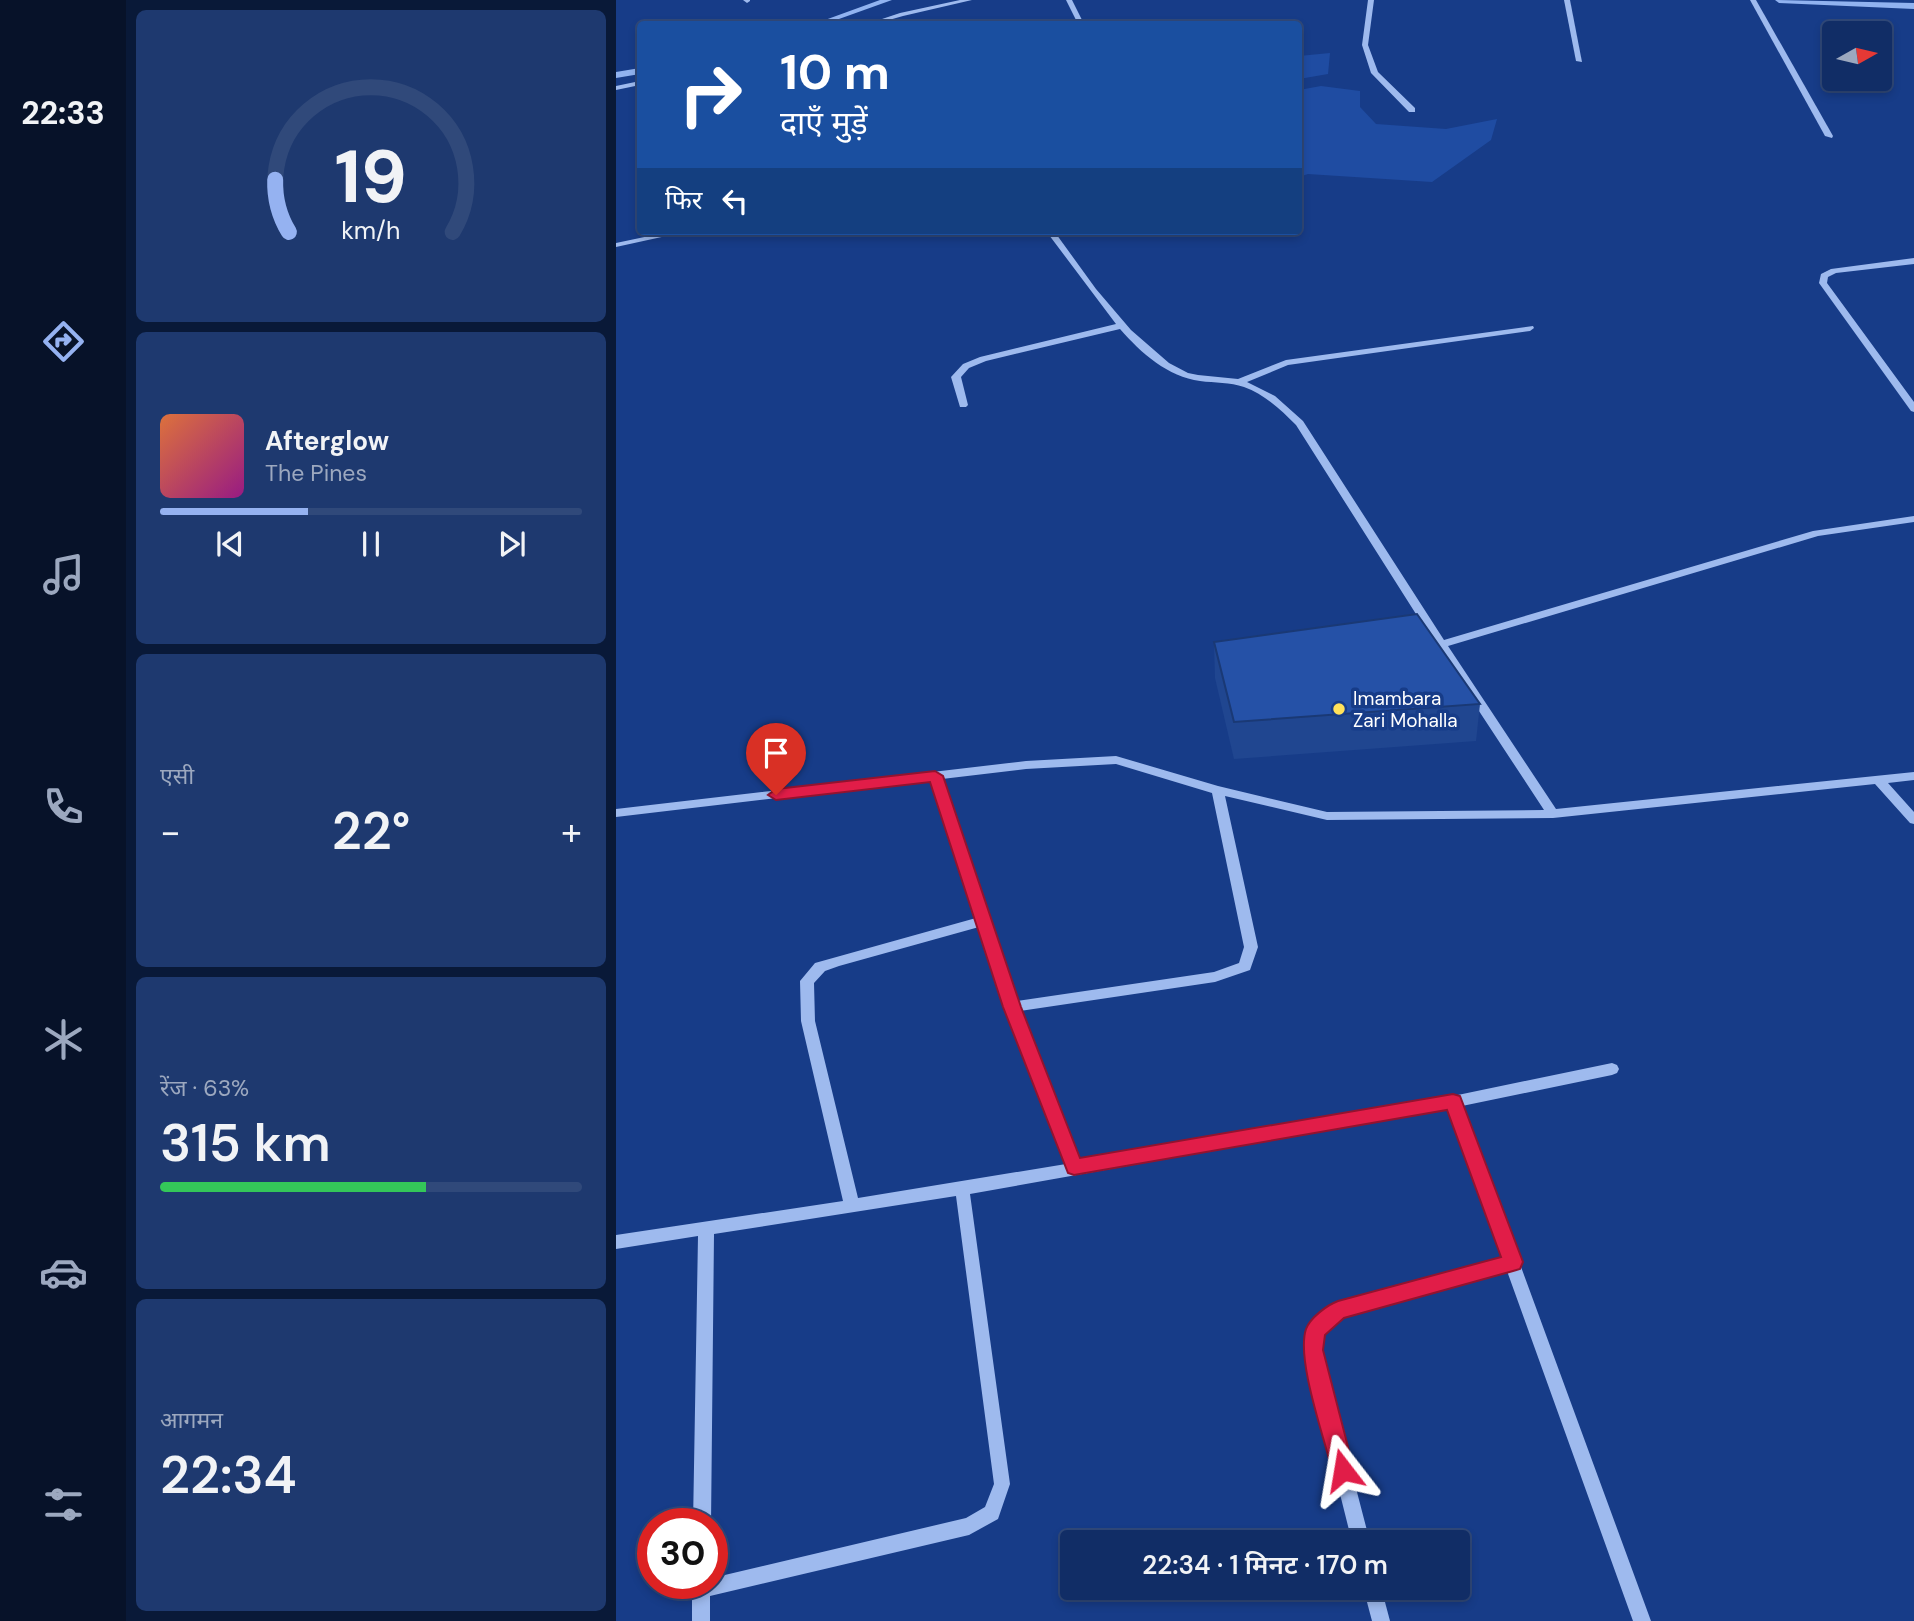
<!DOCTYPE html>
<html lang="hi">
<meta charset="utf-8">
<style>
:root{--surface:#112d66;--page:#1e396f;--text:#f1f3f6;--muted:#9ca8bf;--line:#30497a;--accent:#95b2f1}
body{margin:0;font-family:"DM Sans","Noto Sans Devanagari",sans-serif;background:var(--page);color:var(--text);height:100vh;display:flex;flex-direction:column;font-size:26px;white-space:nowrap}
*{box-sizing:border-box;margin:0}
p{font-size:23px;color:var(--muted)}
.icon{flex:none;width:38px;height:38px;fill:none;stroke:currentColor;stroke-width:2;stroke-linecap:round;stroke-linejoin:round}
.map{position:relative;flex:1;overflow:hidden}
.side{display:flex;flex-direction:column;gap:10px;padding:10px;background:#091938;width:490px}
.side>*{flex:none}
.guide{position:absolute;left:21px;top:21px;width:665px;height:214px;border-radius:7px;box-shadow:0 4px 10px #0003,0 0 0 2px var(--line);background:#1a4fa0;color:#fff;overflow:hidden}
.needle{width:46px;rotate:82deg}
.tools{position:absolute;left:1206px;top:21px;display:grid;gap:14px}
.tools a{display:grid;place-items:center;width:70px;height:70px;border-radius:7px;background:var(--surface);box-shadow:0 4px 10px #0003,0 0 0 2px var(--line);font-size:35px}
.speed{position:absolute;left:21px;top:1508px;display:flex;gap:14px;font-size:35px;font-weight:700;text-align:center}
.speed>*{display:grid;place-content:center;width:91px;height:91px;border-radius:50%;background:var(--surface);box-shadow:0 4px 10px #0003,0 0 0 2px var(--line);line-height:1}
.speed .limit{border:10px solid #d22;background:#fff;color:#111}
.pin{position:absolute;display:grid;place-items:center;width:60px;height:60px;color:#fff;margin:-72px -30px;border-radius:50% 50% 50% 0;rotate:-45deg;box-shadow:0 0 7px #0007}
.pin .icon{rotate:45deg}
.me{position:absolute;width:77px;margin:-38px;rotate:346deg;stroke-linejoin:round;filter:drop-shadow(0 0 5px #0008)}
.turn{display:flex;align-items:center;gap:24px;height:147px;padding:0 28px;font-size:32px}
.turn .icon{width:91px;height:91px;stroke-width:2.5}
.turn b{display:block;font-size:49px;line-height:60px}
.then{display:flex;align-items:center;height:66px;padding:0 28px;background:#0003;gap:14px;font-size:26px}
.big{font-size:52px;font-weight:600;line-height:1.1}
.side .tile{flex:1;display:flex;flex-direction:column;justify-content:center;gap:10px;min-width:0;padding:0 24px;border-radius:10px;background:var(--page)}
.side .dial{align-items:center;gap:0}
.dial svg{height:182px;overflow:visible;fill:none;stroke:var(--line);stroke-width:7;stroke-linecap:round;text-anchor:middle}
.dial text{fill:var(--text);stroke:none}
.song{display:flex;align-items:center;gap:21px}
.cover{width:84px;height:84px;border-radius:10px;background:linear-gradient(135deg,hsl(20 70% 55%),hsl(310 70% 35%))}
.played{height:7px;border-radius:4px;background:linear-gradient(90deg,var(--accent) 35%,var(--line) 35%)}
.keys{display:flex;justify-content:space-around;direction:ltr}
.heat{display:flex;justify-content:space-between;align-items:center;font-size:38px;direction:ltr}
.charge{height:10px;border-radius:5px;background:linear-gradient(90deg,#34c759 63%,var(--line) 0)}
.trip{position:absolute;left:444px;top:1530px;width:410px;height:70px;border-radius:7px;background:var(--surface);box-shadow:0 4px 10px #0003,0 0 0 2px var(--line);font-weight:600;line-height:70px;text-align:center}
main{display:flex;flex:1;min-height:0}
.tab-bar{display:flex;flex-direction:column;width:126px;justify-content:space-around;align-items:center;background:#071229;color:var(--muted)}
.tab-bar .icon{width:49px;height:49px}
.tab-bar .selected{color:var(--accent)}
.tab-bar b{font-size:32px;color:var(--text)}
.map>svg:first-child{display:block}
</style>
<main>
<nav class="tab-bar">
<b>22:33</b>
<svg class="icon selected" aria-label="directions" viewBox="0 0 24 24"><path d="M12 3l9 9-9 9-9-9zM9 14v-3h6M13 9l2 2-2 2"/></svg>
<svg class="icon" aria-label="music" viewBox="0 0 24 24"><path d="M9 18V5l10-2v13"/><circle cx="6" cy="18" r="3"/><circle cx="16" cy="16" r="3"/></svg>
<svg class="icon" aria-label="phone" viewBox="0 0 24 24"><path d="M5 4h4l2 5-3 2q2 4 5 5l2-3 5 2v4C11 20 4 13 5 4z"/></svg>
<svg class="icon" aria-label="climate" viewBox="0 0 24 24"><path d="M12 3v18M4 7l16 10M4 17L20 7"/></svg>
<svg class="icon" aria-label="car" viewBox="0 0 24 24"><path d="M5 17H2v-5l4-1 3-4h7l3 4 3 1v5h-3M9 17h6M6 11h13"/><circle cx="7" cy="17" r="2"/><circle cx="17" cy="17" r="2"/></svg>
<svg class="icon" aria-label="filters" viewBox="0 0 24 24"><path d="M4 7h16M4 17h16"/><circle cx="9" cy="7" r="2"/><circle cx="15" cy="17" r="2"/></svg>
</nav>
<section class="side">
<div class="tile dial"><svg viewBox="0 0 100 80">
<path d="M14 69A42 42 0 1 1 86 69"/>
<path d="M14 69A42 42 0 0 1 8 46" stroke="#95b2f1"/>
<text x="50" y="56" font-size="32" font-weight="700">19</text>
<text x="50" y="72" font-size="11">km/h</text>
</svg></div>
<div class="tile">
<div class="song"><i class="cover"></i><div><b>Afterglow</b><p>The Pines</p></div></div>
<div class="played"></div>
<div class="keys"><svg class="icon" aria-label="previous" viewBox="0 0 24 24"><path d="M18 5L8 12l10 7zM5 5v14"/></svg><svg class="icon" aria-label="pause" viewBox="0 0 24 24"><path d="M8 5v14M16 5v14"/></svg><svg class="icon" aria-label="next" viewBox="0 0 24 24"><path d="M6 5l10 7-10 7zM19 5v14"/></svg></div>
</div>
<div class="tile"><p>एसी</p>
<div class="heat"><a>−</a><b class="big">22°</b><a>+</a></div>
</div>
<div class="tile"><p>रेंज · 63%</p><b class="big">315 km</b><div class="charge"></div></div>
<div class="tile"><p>आगमन</p><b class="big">22:34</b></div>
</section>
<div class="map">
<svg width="1298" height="1621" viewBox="0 0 1298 1621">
<rect width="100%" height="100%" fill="#173c88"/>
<g fill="#1f4ca2">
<path d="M714 53 712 74 683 79V56Z"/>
<path d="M705 86 744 91V107L760 124 830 129 881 119 875 140 816 182 692 174 683 177V90Z"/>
</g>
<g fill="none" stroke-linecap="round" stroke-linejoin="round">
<g fill="#91b3f0" fill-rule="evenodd">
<path d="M264 0H276L209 24H198Z"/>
<path d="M1159 0 1298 3V9L1163 3Z"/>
<path d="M24 68V74L0 78V72Z"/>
</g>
<g fill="#9ebaee" fill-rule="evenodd">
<path d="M127 0H134V1L131 3Z"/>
<path d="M344 0H356L287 16 259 24H251L284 13Z"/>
<path d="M450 0H456L468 24H462Z"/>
<path d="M752 0H758L752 45 762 72 799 108V112H793L755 73 746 45Z"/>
<path d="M948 0H954L966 62 960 61Z"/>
<path d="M1134 0H1140L1217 136 1216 138 1209 136Z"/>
<path d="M24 81V85L0 90V86Z"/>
<path d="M57 231H73L0 247V243Z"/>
<path d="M430 231H438L480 289 515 330 553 363 572 373 582 375 622 379 670 360 917 326 918 328 914 331 672 365 631 382 659 396 687 421 828 640 1197 531 1298 516V522L1202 536 832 646 940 809 1298 772V780L1272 783 1298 812V824L1294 823 1259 784 937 818 711 820 609 796 642 947 634 970 599 982 404 1011 463 1162 837 1096 996 1063 1001 1065 1003 1069 1001 1073 996 1075 846 1106 1035 1621H1017L891 1271 727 1316 707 1334 704 1350 754 1542H736L688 1350C689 1343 690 1333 694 1326 699 1318 713 1306 722 1303L886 1259 832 1109 354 1194 394 1484 382 1519 353 1535 94 1596V1621H76V1584H96V1578L350 1518 369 1507 378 1484 340 1196 98 1234 95 1524H77L82 1236 0 1249V1235L227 1201 185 1021 184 981 199 963 360 918 314 780 0 817V809L410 761 500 756 602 786 711 812 928 810 819 644 680 425C665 410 648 394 628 387 614 382 599 383 584 381 552 377 525 353 504 329L370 361 353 368 345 377 352 405 350 407H344L335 377 347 364 364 357 500 324ZM500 764 596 793 628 947 623 963 598 972 401 1001 326 779 410 769ZM363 927 389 1007 450 1164 242 1198 199 1021 198 983 209 971 223 966Z"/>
<path d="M1298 258V264L1220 273 1212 277 1211 283 1298 402V412L1295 411 1203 283 1205 274 1215 269Z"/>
<path d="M747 1587H765L774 1621H756Z"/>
</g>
</g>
<path fill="#204690" d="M598 642 864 704 860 741 618 759 599 678Z"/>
<path fill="#2551a7" stroke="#1a3975" stroke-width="2" d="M801 614 864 704 618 722 598 642Z"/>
<path fill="#e11d48" stroke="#92132f" stroke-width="2" d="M319 771 327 776 405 1007 464 1158 837 1094 844 1096 907 1262 904 1269 897 1271 728 1318 709 1335 707 1350 738 1470 734 1477 727 1481 719 1477 716 1470C708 1437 680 1359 690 1329 694 1318 711 1305 722 1301L885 1257 831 1110 458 1175 452 1173 387 1007 314 782 160 800 152 795 160 789Z"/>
<circle fill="#ffe15b" stroke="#173c88" stroke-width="2.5" cx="723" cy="709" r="7"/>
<g text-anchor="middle" stroke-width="7" stroke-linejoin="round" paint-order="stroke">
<g font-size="19" fill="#fff" stroke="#173c88" text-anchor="start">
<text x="737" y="705">Imambara<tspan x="737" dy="22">Zari Mohalla</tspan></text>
</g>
</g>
</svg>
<div class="tools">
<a><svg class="needle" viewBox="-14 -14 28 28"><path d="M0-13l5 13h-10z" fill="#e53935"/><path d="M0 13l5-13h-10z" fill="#9ca8bf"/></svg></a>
</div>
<div class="speed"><div class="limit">30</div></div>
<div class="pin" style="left:160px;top:795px;background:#d93025"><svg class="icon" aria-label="arrive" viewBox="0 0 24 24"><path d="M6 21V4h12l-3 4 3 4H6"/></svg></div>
<svg class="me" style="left:727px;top:1470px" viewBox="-20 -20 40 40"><path d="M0-17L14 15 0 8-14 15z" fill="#e11d48" stroke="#fff" stroke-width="4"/></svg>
<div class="trip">22:34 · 1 मिनट · 170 m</div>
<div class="guide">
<div class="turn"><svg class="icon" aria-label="right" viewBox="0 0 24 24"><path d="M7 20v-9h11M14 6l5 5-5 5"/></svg><div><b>10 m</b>दाएँ मुड़ें</div></div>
<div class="then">फिर<svg class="icon" aria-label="left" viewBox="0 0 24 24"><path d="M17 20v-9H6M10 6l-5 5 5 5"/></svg></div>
</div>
</div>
</main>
